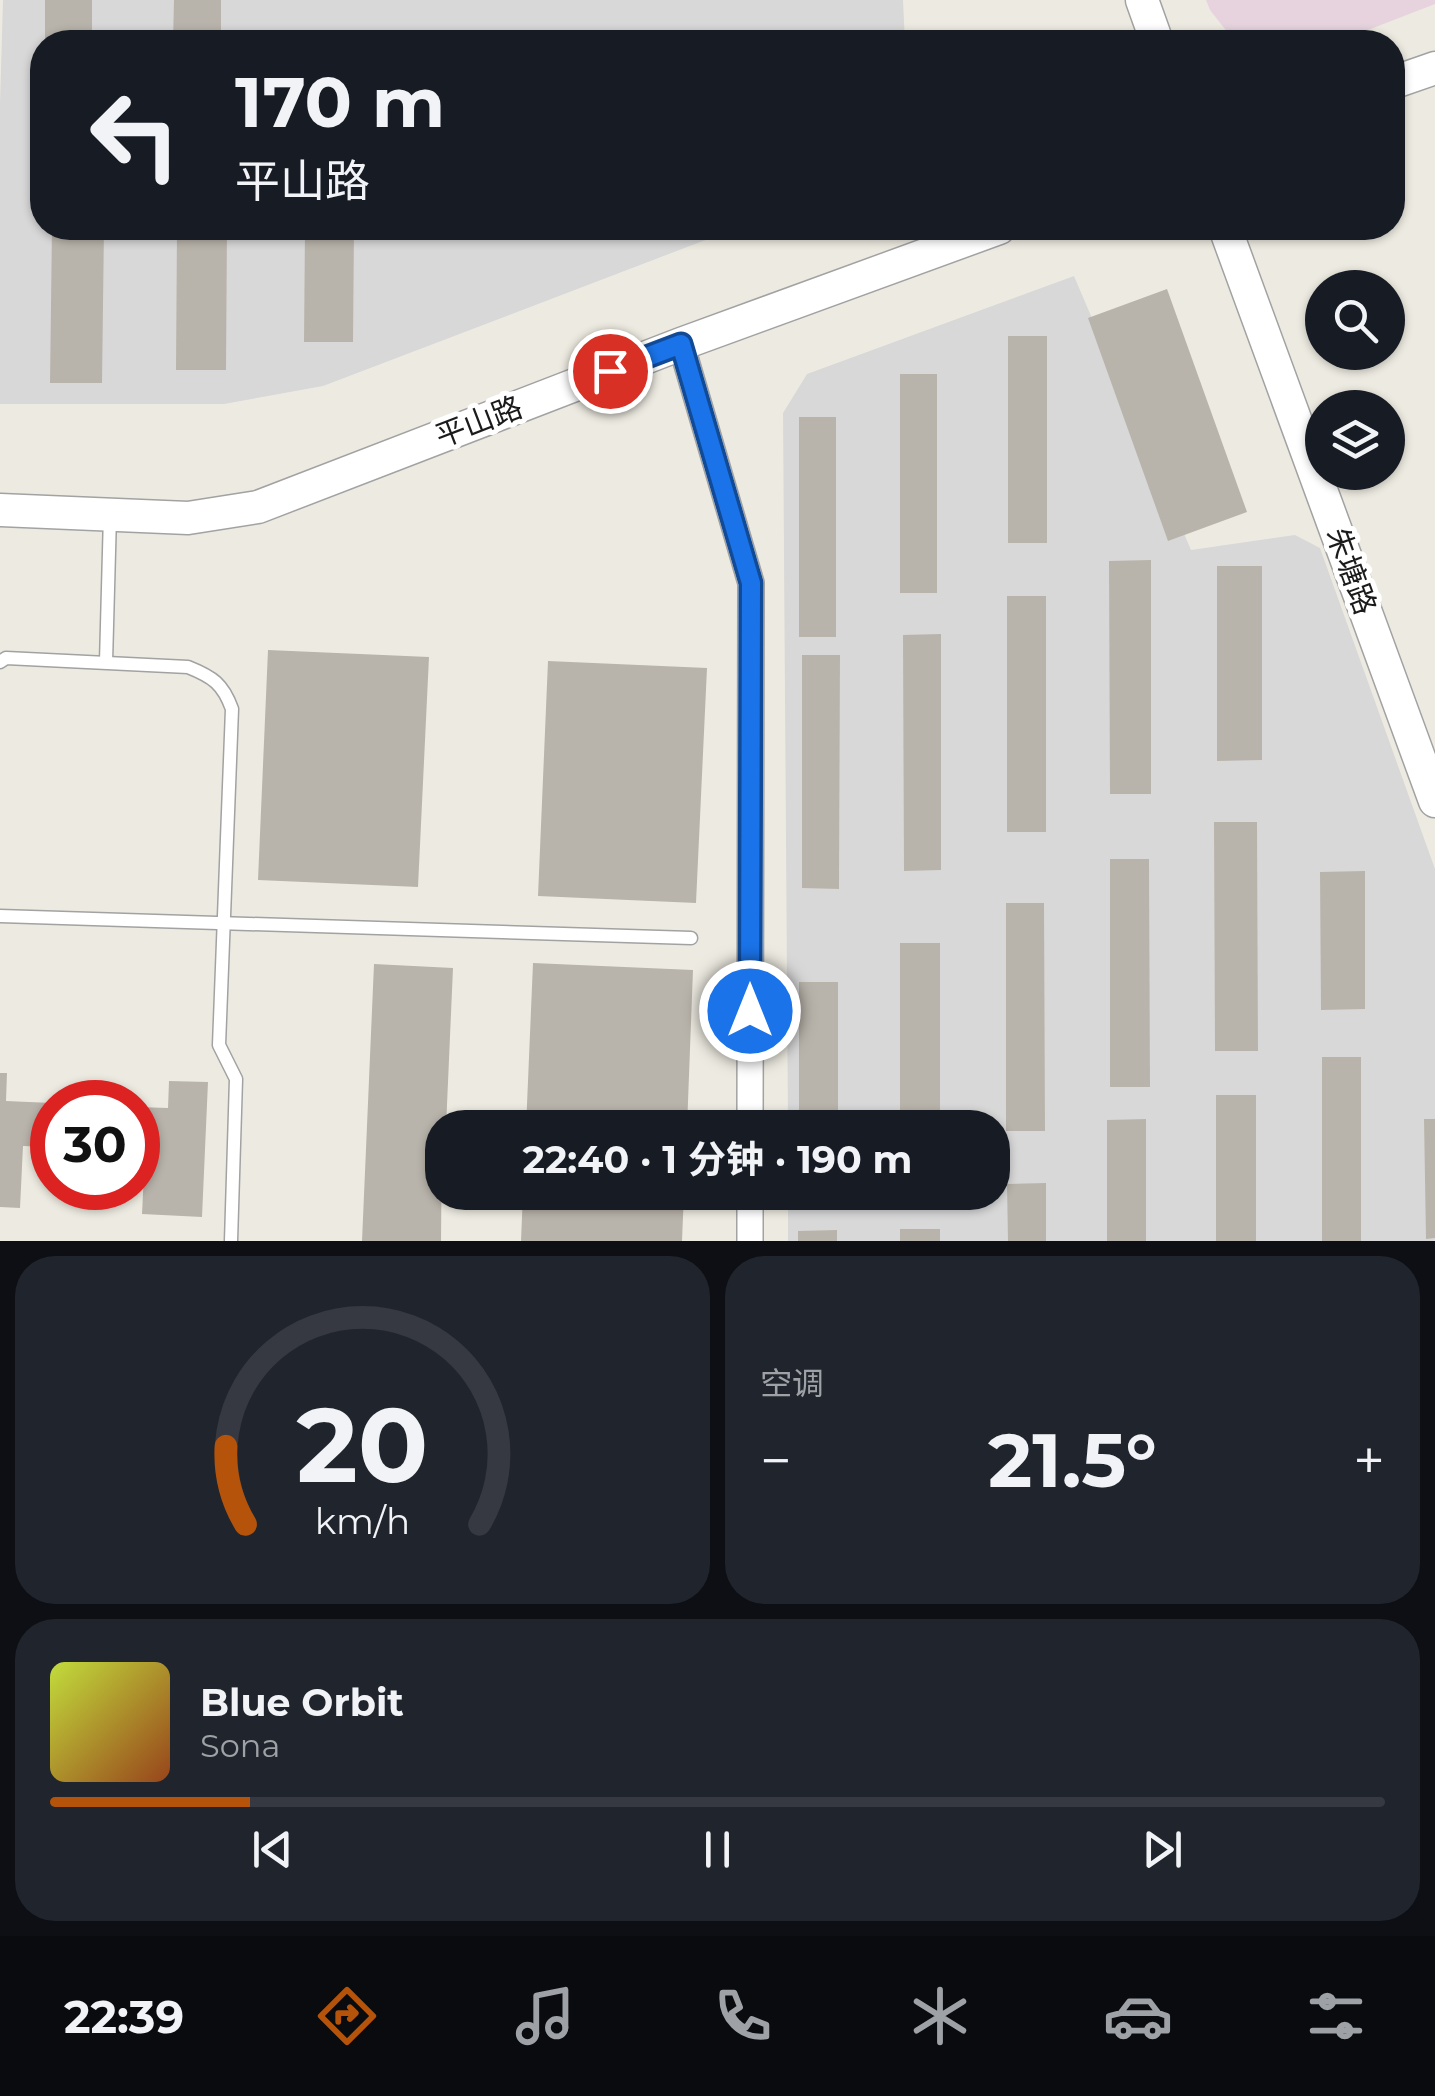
<!DOCTYPE html>
<html lang="zh">
<meta charset="utf-8">
<style>
:root{--surface:#171b24;--page:#20242c;--text:#f1f3f6;--muted:#9ea1a6;--line:#363941;--accent:#b45309}
body{margin:0;font-family:Montserrat,"Noto Sans SC",sans-serif;background:var(--page);color:var(--text);height:100vh;display:flex;flex-direction:column;font-size:38px;white-space:nowrap}
*{box-sizing:border-box;margin:0}
p{font-size:32px;color:var(--muted)}
.icon{flex:none;width:55px;height:55px;fill:none;stroke:currentColor;stroke-width:2;stroke-linecap:round;stroke-linejoin:round}
.map{position:relative;height:1241px;overflow:hidden}
.panel{display:flex;flex-direction:column;gap:15px;padding:15px;background:#0d0f14;flex:1}
.panel>*{flex:none}
.top-card{position:absolute;left:30px;top:30px;width:1375px;height:210px;border-radius:40px;box-shadow:0 2px 8px #0004;background:#171b24;color:var(--text);overflow:hidden}
.fabs{position:absolute;left:1305px;top:270px;display:grid;gap:20px}
.fabs a{display:grid;place-items:center;width:100px;height:100px;border-radius:50%;background:var(--surface);box-shadow:0 2px 8px #0004;font-size:50px}
.speed{position:absolute;left:30px;top:1080px;display:flex;gap:20px;font-size:50px;font-weight:700;text-align:center}
.speed>*{display:grid;place-content:center;width:130px;height:130px;border-radius:50%;background:var(--surface);box-shadow:0 2px 8px #0004;line-height:1}
.speed .limit{border:15px solid #d22;background:#fff;color:#111}
.pin{position:absolute;display:grid;place-items:center;width:85px;height:85px;color:#fff;margin:-42px;border:5px solid #fff;border-radius:50%;box-shadow:0 2px 10px #0007}
.me{position:absolute;width:110px;margin:-55px;rotate:0deg;stroke-linejoin:round;filter:drop-shadow(0 0 8px #0008)}
.turn{display:flex;align-items:center;gap:35px;height:210px;padding:0 40px;font-size:45px}
.turn .icon{width:130px;height:130px;stroke-width:2.5}
.turn b{display:block;font-size:70px;line-height:85px}
.big{font-size:75px;font-weight:700;line-height:1.1}
.panel .widget{flex:1;display:flex;flex-direction:column;justify-content:center;gap:15px;min-width:0;padding:0 35px;border-radius:40px;background:var(--page)}
.panel .dial{align-items:center;gap:0}
.dial svg{height:260px;overflow:visible;fill:none;stroke:var(--line);stroke-width:7;stroke-linecap:round;text-anchor:middle}
.dial text{fill:var(--text);stroke:none}
.song{display:flex;align-items:center;gap:30px}
.cover{width:120px;height:120px;border-radius:15px;background:linear-gradient(135deg,hsl(70 70% 55%),hsl(20 70% 35%))}
.played{height:10px;border-radius:5px;background:linear-gradient(90deg,var(--accent) 15%,var(--line) 15%)}
.keys{display:flex;justify-content:space-around;direction:ltr}
.heat{display:flex;justify-content:space-between;align-items:center;font-size:55px;direction:ltr}
.panel .tiles{flex:1;display:grid;gap:15px;grid-template-columns:1fr 1fr}
.widget:last-child{grid-column:span 2}
.trip{position:absolute;left:425px;top:1110px;width:585px;height:100px;border-radius:40px;background:var(--surface);box-shadow:0 2px 8px #0004;font-weight:700;line-height:100px;text-align:center}
.dock{display:flex;height:160px;justify-content:space-around;align-items:center;background:#090b0e;color:var(--muted)}
.dock .icon{width:70px;height:70px}
.dock .active{color:var(--accent)}
.dock b{font-size:45px;color:var(--text)}
.map>svg:first-child{display:block}
</style>
<div class="map">
<svg width="1435" height="1241" viewBox="0 0 1435 1241">
<rect width="100%" height="100%" fill="#edebe1"/>
<g fill="#d9d8d8">
<path d="M3 0H903L905 42H42V228H737L323 386 224 404H0V103Z"/>
<path d="M1074 276 1191 550 1295 535 1320 548 1435 869V1241H788V1193L992 1192V1128L788 1127 783 413 807 374Z"/>
</g>
<path fill="#e6d3de" d="M1206 0H1435V4L1337 42H1235L1210 10Z"/>
<g fill="#b9b4ab">
<rect x="45" y="0" width="47" height="42"/>
<path d="M174 0H221V42H173Z"/>
<path d="M52 228H104L102 383H50Z"/>
<path d="M177 228H227L226 370H176Z"/>
<path d="M305 228H354L353 342H304Z"/>
<path d="M1167 289 1247 512 1168 541 1088 318Z"/>
<rect x="1008" y="336" width="39" height="207"/>
<rect x="900" y="374" width="37" height="219"/>
<rect x="799" y="417" width="37" height="220"/>
<path d="M1151 560V794H1110L1109 561Z"/>
<path d="M1217 566H1262V760L1217 761Z"/>
<rect x="1007" y="596" width="39" height="236"/>
<path d="M941 634V870L904 871 903 635Z"/>
<path d="M268 650 429 657 418 887 258 880Z"/>
<path d="M802 655H840L839 889 802 888Z"/>
<path d="M548 661 707 668 696 903 538 896Z"/>
<path d="M1214 822H1257L1258 1051H1215Z"/>
<path d="M1110 859H1149L1150 1087H1110Z"/>
<path d="M1365 871V1009L1321 1010 1320 872Z"/>
<path d="M1006 903H1044L1045 1131H1006Z"/>
<rect x="900" y="943" width="40" height="185"/>
<path d="M533 963 693 970 687 1128H526Z"/>
<path d="M374 964 453 968 446 1128H442L441 1241H362Z"/>
<rect x="799" y="982" width="39" height="146"/>
<rect x="1322" y="1057" width="39" height="184"/>
<path d="M0 1073H7L6 1101 52 1103V1147L23 1146 20 1208 0 1207Z"/>
<path d="M169 1081 208 1082 202 1217 142 1214 145 1151H138V1107L168 1108Z"/>
<rect x="1216" y="1095" width="40" height="146"/>
<path d="M1146 1119V1241H1107V1120Z"/>
<path d="M1424 1119H1435V1238L1426 1239Z"/>
<path d="M1046 1183V1241H1008L1007 1184Z"/>
<path d="M523 1192H684L682 1241H521Z"/>
<rect x="799" y="1192" width="39" height="18"/>
<rect x="900" y="1229" width="40" height="12"/>
<path d="M837 1230V1241H798V1231Z"/>
</g>
<g fill="none" stroke-linecap="round" stroke-linejoin="round">
<defs>
<g id="service">
<path d="M0 662 6 658 188 667C213 677 223 684 232 709L219 1045 236 1079 231 1241"/>
<path d="M106 662 110 515"/>
<path d="M0 916 691 938"/>
</g>
<g id="minor">
<path d="M681 344 751 583 750 1128"/>
<path d="M750 1241V1192"/>
</g>
<g id="tertiary">
<path d="M1142 0 1157 42"/>
<path d="M1392 83 1435 68"/>
<path d="M1225 228 1435 801"/>
<path d="M0 510 188 518 258 507 681 344 999 228"/>
</g>
</defs>
<use href="#service" stroke="#a2a2a2" stroke-width="15"/>
<use href="#minor" stroke="#a2a2a2" stroke-width="28"/>
<use href="#tertiary" stroke="#a2a2a2" stroke-width="35"/>
<use href="#service" stroke="#fff" stroke-width="12"/>
<use href="#minor" stroke="#fff" stroke-width="25"/>
<use href="#tertiary" stroke="#fff" stroke-width="32"/>
</g>
<g fill="none" stroke-linecap="round" stroke-linejoin="round">
<defs>
<path id="route" d="M610 371 681 344 751 583 750 1011"/>
</defs>
<use href="#route" stroke="#114b97" stroke-width="25"/>
<use href="#route" stroke="#1a73e8" stroke-width="18"/>
</g>
<g text-anchor="middle" stroke-width="10" stroke-linejoin="round" paint-order="stroke">
<g font-size="30" fill="#1b1b1b" stroke="#fff">
<text transform="translate(479 422) rotate(-21)" y="10">平山路</text>
<text transform="translate(1351 571) rotate(70)" y="10">朱塘路</text>
</g>
</g>
</svg>
<div class="fabs">
<a><svg class="icon" aria-label="search" viewBox="0 0 24 24"><circle cx="10" cy="10" r="6"/><path d="M15 15l6 6"/></svg></a>
<a><svg class="icon" aria-label="layers" viewBox="0 0 24 24"><path d="M12 4l9 5-9 5-9-5zM3 14l9 5 9-5"/></svg></a>
</div>
<div class="speed"><div class="limit">30</div></div>
<div class="pin" style="left:610px;top:371px;background:#d93025"><svg class="icon" aria-label="arrive" viewBox="0 0 24 24"><path d="M6 21V4h12l-3 4 3 4H6"/></svg></div>
<svg class="me" style="left:750px;top:1011px" viewBox="-20 -20 40 40"><circle r="17" fill="#1a73e8" stroke="#fff" stroke-width="3"/><path d="M0-11L8 9 0 5-8 9z" fill="#fff"/></svg>
<div class="trip">22:40 · 1 分钟 · 190 m</div>
<div class="top-card">
<div class="turn"><svg class="icon" aria-label="left" viewBox="0 0 24 24"><path d="M17 20v-9H6M10 6l-5 5 5 5"/></svg><div><b>170 m</b>平山路</div></div>
</div>
</div>
<section class="panel">
<div class="tiles">
<div class="widget dial"><svg viewBox="0 0 100 80">
<path d="M14 69A42 42 0 1 1 86 69"/>
<path d="M14 69A42 42 0 0 1 8 45" stroke="#b45309"/>
<text x="50" y="56" font-size="32" font-weight="700">20</text>
<text x="50" y="72" font-size="11">km/h</text>
</svg></div>
<div class="widget"><p>空调</p>
<div class="heat"><a>−</a><b class="big">21.5°</b><a>+</a></div>
</div>
<div class="widget">
<div class="song"><i class="cover"></i><div><b>Blue Orbit</b><p>Sona</p></div></div>
<div class="played"></div>
<div class="keys"><svg class="icon" aria-label="previous" viewBox="0 0 24 24"><path d="M18 5L8 12l10 7zM5 5v14"/></svg><svg class="icon" aria-label="pause" viewBox="0 0 24 24"><path d="M8 5v14M16 5v14"/></svg><svg class="icon" aria-label="next" viewBox="0 0 24 24"><path d="M6 5l10 7-10 7zM19 5v14"/></svg></div>
</div>
</div>
</section>
<nav class="dock">
<b>22:39</b>
<svg class="icon active" aria-label="directions" viewBox="0 0 24 24"><path d="M12 3l9 9-9 9-9-9zM9 14v-3h6M13 9l2 2-2 2"/></svg>
<svg class="icon" aria-label="music" viewBox="0 0 24 24"><path d="M9 18V5l10-2v13"/><circle cx="6" cy="18" r="3"/><circle cx="16" cy="16" r="3"/></svg>
<svg class="icon" aria-label="phone" viewBox="0 0 24 24"><path d="M5 4h4l2 5-3 2q2 4 5 5l2-3 5 2v4C11 20 4 13 5 4z"/></svg>
<svg class="icon" aria-label="climate" viewBox="0 0 24 24"><path d="M12 3v18M4 7l16 10M4 17L20 7"/></svg>
<svg class="icon" aria-label="car" viewBox="0 0 24 24"><path d="M5 17H2v-5l4-1 3-4h7l3 4 3 1v5h-3M9 17h6M6 11h13"/><circle cx="7" cy="17" r="2"/><circle cx="17" cy="17" r="2"/></svg>
<svg class="icon" aria-label="filters" viewBox="0 0 24 24"><path d="M4 7h16M4 17h16"/><circle cx="9" cy="7" r="2"/><circle cx="15" cy="17" r="2"/></svg>
</nav>
